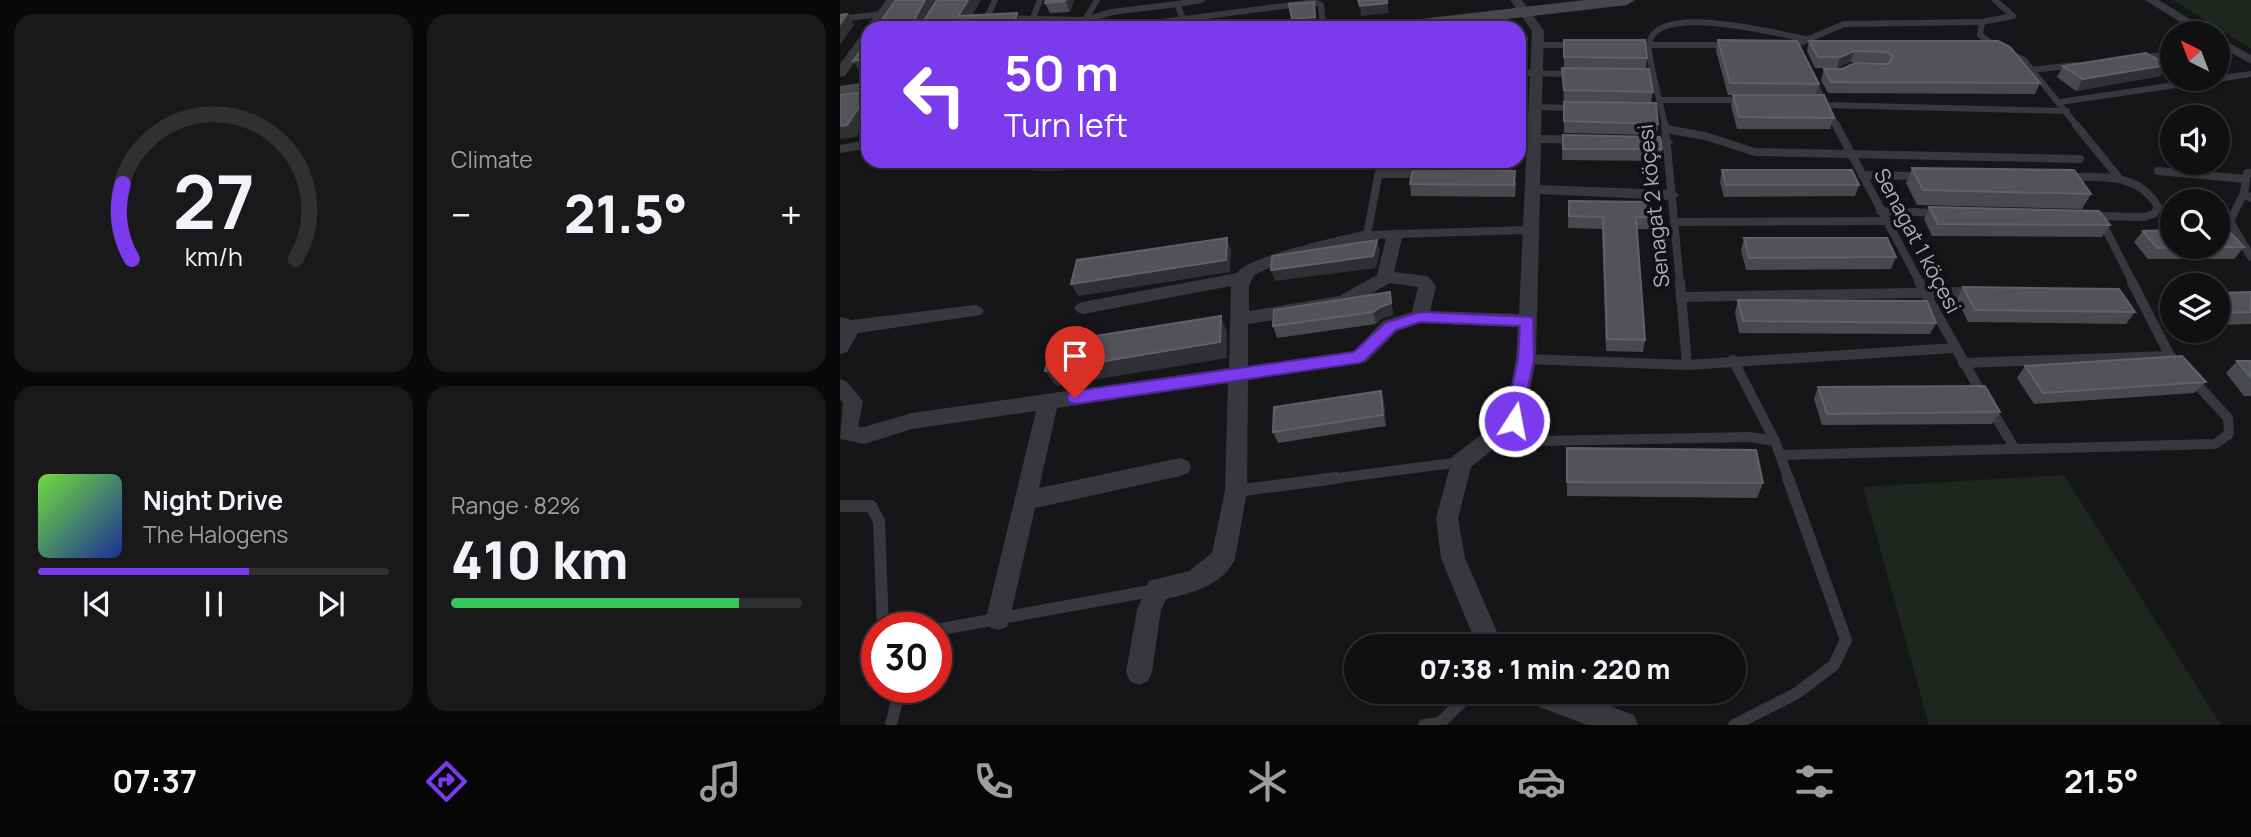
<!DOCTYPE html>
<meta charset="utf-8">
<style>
:root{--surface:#101012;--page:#19191b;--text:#f1f3f6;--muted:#9c9d9f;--line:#303032;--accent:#7c3aed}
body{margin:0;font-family:Manrope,sans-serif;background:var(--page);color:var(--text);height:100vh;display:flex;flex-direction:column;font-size:26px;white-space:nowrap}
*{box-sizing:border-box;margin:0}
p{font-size:23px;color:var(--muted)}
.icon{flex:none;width:38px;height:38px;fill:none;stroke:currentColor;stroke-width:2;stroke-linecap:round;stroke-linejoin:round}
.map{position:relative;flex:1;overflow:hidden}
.side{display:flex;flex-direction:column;gap:14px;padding:14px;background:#09090a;width:840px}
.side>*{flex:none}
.guide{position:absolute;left:21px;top:21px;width:665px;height:147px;border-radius:21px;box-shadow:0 2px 5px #0004,0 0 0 2px var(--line);background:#7c3aed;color:#fff;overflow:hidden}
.needle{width:46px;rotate:318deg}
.fabs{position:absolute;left:1320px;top:21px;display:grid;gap:14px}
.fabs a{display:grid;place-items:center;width:70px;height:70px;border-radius:50%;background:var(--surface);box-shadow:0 2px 5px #0004,0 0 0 2px var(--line);font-size:35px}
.speed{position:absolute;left:21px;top:612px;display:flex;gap:14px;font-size:35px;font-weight:700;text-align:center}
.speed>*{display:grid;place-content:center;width:91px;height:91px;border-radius:50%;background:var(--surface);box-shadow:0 2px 5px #0004,0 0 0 2px var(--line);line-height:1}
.speed .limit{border:10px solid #d22;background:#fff;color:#111}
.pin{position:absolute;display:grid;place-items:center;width:60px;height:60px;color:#fff;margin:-72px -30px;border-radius:50% 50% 50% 0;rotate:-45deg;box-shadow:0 0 7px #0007}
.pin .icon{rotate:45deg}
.me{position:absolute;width:77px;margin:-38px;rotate:11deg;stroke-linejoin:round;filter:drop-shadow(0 0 5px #0008)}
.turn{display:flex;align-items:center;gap:24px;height:147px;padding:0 28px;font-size:32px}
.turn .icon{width:91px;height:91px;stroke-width:2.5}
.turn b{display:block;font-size:49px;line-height:60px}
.big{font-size:52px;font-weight:800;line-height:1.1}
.side .card{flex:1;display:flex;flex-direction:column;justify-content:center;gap:10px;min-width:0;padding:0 24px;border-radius:21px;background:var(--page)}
.side .dial{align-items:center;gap:0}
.dial svg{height:182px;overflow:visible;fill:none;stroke:var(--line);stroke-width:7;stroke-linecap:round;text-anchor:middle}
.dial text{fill:var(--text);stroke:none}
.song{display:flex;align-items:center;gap:21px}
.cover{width:84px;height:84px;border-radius:10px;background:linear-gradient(135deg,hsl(100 70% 55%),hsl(230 70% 35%))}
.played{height:7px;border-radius:4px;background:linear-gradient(90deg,var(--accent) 60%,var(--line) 60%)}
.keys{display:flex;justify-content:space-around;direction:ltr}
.heat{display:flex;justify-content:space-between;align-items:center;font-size:38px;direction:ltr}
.charge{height:10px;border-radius:5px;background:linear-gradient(90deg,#34c759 82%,var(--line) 0)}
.side .tiles{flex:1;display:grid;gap:14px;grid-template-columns:repeat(2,1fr)}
.trip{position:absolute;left:504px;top:634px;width:402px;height:70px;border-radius:35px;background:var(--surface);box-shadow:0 2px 5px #0004,0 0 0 2px var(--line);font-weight:800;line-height:70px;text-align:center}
.tabs{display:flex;height:112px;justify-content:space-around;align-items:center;background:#060607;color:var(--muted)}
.tabs .icon{width:49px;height:49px}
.tabs .active{color:var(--accent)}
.tabs b{font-size:32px;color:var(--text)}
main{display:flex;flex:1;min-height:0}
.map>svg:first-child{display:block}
</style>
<main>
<section class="side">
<div class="tiles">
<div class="card dial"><svg viewBox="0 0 100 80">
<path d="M14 69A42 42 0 1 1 86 69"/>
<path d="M14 69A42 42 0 0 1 10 36" stroke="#7c3aed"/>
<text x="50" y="56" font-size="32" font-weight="700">27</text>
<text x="50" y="72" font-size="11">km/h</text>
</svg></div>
<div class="card"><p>Climate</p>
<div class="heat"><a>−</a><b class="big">21.5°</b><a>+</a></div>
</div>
<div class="card">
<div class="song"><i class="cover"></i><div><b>Night Drive</b><p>The Halogens</p></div></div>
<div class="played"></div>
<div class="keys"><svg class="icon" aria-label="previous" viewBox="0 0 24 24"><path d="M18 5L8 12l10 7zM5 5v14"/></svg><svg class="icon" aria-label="pause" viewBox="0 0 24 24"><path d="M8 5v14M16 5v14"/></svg><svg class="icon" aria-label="next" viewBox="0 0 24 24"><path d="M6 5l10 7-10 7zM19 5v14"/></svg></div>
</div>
<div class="card"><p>Range · 82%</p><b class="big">410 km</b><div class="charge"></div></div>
</div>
</section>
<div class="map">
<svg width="1411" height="725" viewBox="0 0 1411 725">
<rect width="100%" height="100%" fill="#161618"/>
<g fill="#1e261f">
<path d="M1333 0H1411V49Z"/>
<path d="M1224 475 1381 725H1089L1023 487Z"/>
</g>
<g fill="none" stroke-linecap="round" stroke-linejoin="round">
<g stroke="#37383d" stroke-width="6">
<path d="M155 0 148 15 151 18 245 20 254 28"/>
<path d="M1155 0 1173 16 1142 22 1140 35 1157 48"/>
<path d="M337 4 362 0"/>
<path d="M193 18 200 0"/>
<path d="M0 19 42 14"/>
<path d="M245 20 272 12 337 4 347 28"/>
<path d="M245 20 257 0"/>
<path d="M307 24 474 2 481 5 483 28"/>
<path d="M960 43 1004 24 1142 22"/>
<path d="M697 45H735"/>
<path d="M803 45H889"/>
<path d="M1171 54 1184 60 1237 126"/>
<path d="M1318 56 1332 68"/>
<path d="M1299 58 1332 54"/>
<path d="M1191 70 1236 65"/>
<path d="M679 73 734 74"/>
<path d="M973 80 997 126"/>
<path d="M820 100H903"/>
<path d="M1220 102 1411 74"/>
<path d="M986 105 1227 111"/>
<path d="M695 107 736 108"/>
<path d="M825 126C821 102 810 70 809 47 809 0 935 33 965 39"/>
</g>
<g stroke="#37383d" stroke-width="8">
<path d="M825 125 840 283"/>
<path d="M996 125 1080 283"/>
<path d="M1236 125 1279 178"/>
<path d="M826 129 865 136 915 152 1240 159"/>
<path d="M679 143H693"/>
<path d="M0 149 28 144"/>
<path d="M177 161 178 164C208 170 238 165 268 161"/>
<path d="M541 161 527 235 690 230"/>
<path d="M1318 171 1406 179"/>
<path d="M1411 173H1407L1404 193 1411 198"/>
<path d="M539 174H583"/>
<path d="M1022 175 1081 176"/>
<path d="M1225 177C1260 177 1299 172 1318 207L1314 214 1303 217 1254 216"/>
<path d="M1404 193 1390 221 1411 257"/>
<path d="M1040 211 1099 213"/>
<path d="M1261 220 1293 283"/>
<path d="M834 222 1045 221"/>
</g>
<g stroke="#37383d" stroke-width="10">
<path d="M840 282 847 365"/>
<path d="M1079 282 1143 396"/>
<path d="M1292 282 1330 356 1340 366"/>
<path d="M841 297 1131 292"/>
<path d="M686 359 847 365 1115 348"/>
<path d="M893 360 935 441"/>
<path d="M1123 363 1330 356"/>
<path d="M1151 409 1175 449"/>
<path d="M674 421 700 441 910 437 935 441 949 480"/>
<path d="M941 455 1375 444 1389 434 1388 418 1353 380"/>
<path d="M482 480 621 462"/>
</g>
<g stroke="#37383d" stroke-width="12">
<path d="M396 491 496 478"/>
<path d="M0 506H31L39 521 43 628"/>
<path d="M96 630 316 590"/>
<path d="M51 725 60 688"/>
<path d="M584 725 600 723 633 691"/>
<path d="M894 725 957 693 994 665 1006 640 948 478"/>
</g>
<g fill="#37383d" fill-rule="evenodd">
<path d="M46 0H58L38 28H28V42L5 76 0 77V64L24 31 28 30 26 28Z"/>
<path d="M670 0H682L704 31 701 135 748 136 755 140 748 144 701 143 700 185 832 190 840 195 832 200 700 194 696 359 684 421 681 427 631 467 618 518 625 558 663 646H637L601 558 596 518 613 456 665 417 676 359 678 327 580 323 557 331 526 362 408 380 407 491 395 559C383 585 352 593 326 599L321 610 312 672 308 681 299 685 290 681 286 672 297 610 309 581 349 571 372 553 385 491 388 383 217 408 199 488 340 458 348 461 351 467 348 473 340 476 195 508 170 618 167 627 158 630 149 627 146 618 196 411 72 429 24 444 0 439 3 403 0 400V379L7 382 23 401 18 427H24L72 413 389 368 391 286 243 314 237 312 234 308 237 304 243 302 397 273C407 256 503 236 527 230L533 231 535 235 533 239 433 266 414 275 409 286V311L499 296 537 275 547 234 555 229 563 234 554 272 588 276 596 286 590 311 679 314 692 31ZM550 283 578 287 572 312 543 321 514 351 408 366V324L482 313 511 305Z"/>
<path d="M1305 0H1319L1372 33H1358Z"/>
<path d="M1377 36 1411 55V64L1377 45Z"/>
<path d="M796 137 827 138 834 142 827 146 791 144 789 141Z"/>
<path d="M135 305 141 307 144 311 141 315 18 333 7 352 0 354V317L12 320Z"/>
<path d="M677 691H728L794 715 798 725H747L681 700Z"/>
</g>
<g fill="#45474d" fill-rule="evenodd">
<path d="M745 0H795L787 5 590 28H537L546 23Z"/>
<path d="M28 82V94L0 98V86Z"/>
</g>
</g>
<g fill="#47494d">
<path d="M206 0H234L230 12 210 13 205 3Z"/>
<path d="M679 37 687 38 686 67 683 68H685L686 79 683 125H679Z"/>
<path d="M724 40 807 58 806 69 724 68Z"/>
<path d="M878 40 979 84 976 95H888L876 51Z"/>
<path d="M969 41H1158L1200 83 1195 94 988 93 981 80 984 69H1002L1043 63 1010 62 997 68H975L967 51Z"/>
<path d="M1327 65 1320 76 1236 91 1217 77 1223 66Z"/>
<path d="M722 68 813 92 811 103 818 124 817 135 724 133V102Z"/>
<path d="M893 95 994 118 990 129H897L891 106Z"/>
<path d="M723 135 822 149 820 161 722 160Z"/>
<path d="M570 161H669L668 169 578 168 577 163H570Z"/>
<path d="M1072 168 1251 194 1242 209 1077 205 1066 183Z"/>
<path d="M882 170 1019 185 1015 196 884 197 880 182Z"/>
<path d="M676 182 675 197 571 196 570 184Z"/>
<path d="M729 201 812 217 811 229H797L805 340 803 352 766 351 762 229 728 228Z"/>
<path d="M1089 207 1270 225 1262 237 1092 236 1084 219Z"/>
<path d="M1303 231 1404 247 1394 259H1308L1294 242Z"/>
<path d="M904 238 1056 257 1051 269 906 270 901 250Z"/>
<path d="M1123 287 1295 312 1286 324 1128 322 1117 299Z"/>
<path d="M550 292 553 315 542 318 536 324 437 338 433 326Z"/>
<path d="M1411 292V324L1377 325V293Z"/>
<path d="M898 300 1096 323 1090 334 899 333 895 312Z"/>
<path d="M1397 361H1411V396H1404L1386 373Z"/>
<path d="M1185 366 1366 382 1354 393 1194 404 1177 378Z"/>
<path d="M978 387 1160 412 1152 424 982 425 974 399Z"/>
<path d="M541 391 544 403 546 426 438 443 433 432Z"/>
<path d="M727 448 923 483 917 498 727 496Z"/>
</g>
<g fill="#2f3033">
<path d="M85 0H98L83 28 75 18Z"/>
<path d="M128 0H141L125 28 118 16Z"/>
<path d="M226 0H234L230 12 225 1Z"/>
<path d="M474 2 477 24 454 27 452 19Z"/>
<path d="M547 3 549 13 521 16 520 6Z"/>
<path d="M177 13 183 24 182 28H173Z"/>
<path d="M7 14 14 25 0 45V24Z"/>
<path d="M1014 51 1010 62 997 68 1000 57Z"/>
<path d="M28 59V73L21 74 13 61Z"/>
<path d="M1327 65 1320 76 1236 91 1243 79Z"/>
<path d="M685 68 686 79 683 125V113Z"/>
<path d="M28 94V118L16 137 0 139V126Z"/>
<path d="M387 238 391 250 390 272 238 296 231 284Z"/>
<path d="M537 240 540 252 536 268 435 281 431 270Z"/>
<path d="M550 292 553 315 542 318 536 324 533 312Z"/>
<path d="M381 316 387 332V358L216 386 205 371Z"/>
<path d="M541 391 544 403 546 426 543 415Z"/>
</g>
<g fill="#525359" stroke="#5f6168" stroke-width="2">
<path d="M56 0H85L75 18 79 22 85 19 97 0H128L118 16 177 13 173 28H36Z"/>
<path d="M206 0H226L225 1 205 3Z"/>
<path d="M518 0H547V3L520 6Z"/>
<path d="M474 2 475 17 452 19 449 4Z"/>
<path d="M7 14 0 24V15Z"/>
<path d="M679 37 687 38 686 56 679 57Z"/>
<path d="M28 40V59L13 61Z"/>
<path d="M724 40H805L807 58 724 57Z"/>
<path d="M878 40 957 41 979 84 890 83Z"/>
<path d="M969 41H1158L1170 47 1200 83 991 82 984 69H1002L1015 63 1047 64 1051 61 1052 56 1047 52 1014 51 1000 57H978Z"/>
<path d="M1306 53 1327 65 1243 79 1223 66Z"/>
<path d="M679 67 685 68 683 113H679Z"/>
<path d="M722 68 809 69 813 92 724 90Z"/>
<path d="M28 92V94L7 125 0 126V95Z"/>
<path d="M893 95H984L994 118 899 117Z"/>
<path d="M724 102 816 103 818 124 724 121Z"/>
<path d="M723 135 820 137 822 149H723Z"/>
<path d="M1072 168 1234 170 1251 194 1083 190Z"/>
<path d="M573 169 675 171 674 185 570 184Z"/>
<path d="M882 170H1012L1019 185H886Z"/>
<path d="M729 201 810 202 812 217H796L805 340 767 339 763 217 729 216Z"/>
<path d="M1089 207 1259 211 1270 225 1098 224Z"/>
<path d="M1332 230V247H1377V230H1388L1404 247 1317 248 1303 231Z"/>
<path d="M387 238 386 260 231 284 237 260Z"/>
<path d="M904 238H1047L1056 257 909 258Z"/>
<path d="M537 240 533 256 431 270 432 256Z"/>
<path d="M1123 287 1279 289 1295 312 1135 310Z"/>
<path d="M550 292 551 303 540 307 533 312 433 326 434 310Z"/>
<path d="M1411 292V312L1377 313V293Z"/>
<path d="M898 300 1087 301 1096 323 903 321Z"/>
<path d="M381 316 380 342 205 371 212 343Z"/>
<path d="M1342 356 1366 382 1203 393 1185 366Z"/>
<path d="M1397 361H1411V378Z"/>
<path d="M1145 386 1160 412 987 414 978 387Z"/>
<path d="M541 391 543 415 433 432 434 407Z"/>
<path d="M727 448 916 450 923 483 727 482Z"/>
</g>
<path fill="#7c3aed" stroke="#51269a" stroke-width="2" d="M580 312 693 317 694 359 680 426H668L665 421 678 359 680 326 580 322 556 330 524 361 519 363 235 404 229 402 227 398 229 393 235 391 514 352 545 323Z"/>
<g text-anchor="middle" stroke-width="7" stroke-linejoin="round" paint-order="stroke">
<g font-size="21" fill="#a8adb8" stroke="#111113">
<text transform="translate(814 206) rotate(-96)" y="7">Senagat 2 köçesi</text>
<text transform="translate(1077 241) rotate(62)" y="7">Senagat 1 köçesi</text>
</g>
</g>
</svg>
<div class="fabs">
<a><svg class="needle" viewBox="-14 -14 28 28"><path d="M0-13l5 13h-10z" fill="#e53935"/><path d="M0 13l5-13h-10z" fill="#9c9d9f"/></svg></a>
<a><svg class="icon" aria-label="sound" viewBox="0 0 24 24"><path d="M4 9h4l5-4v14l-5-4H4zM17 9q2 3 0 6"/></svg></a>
<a><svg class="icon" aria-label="search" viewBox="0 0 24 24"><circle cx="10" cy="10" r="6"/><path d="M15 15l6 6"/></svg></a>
<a><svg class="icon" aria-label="layers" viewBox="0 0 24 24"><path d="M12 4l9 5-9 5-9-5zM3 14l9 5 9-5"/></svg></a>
</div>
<div class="speed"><div class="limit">30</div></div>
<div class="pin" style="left:235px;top:398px;background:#d93025"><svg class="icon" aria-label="arrive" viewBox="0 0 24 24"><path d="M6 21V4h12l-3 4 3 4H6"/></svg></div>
<svg class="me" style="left:674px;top:421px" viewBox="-20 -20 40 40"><circle r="17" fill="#7c3aed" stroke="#fff" stroke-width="3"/><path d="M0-11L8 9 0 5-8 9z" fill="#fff"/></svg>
<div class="trip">07:38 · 1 min · 220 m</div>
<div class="guide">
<div class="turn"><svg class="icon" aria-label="left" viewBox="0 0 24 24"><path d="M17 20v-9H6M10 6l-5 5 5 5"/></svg><div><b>50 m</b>Turn left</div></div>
</div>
</div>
</main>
<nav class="tabs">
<b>07:37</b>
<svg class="icon active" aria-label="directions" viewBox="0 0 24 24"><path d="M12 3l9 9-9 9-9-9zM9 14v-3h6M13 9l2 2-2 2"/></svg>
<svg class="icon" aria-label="music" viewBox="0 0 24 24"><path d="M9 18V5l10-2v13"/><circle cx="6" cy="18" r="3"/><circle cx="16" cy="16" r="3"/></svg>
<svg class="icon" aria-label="phone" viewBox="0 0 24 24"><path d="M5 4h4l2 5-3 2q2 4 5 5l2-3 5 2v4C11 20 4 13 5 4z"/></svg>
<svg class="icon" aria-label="climate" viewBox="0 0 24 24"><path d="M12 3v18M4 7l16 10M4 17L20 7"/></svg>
<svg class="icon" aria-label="car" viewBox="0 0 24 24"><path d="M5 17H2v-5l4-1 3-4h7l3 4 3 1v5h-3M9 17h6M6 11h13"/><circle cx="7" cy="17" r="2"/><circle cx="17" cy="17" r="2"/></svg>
<svg class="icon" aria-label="filters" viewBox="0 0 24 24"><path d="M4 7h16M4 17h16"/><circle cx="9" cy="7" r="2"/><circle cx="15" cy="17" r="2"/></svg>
<b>21.5°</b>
</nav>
